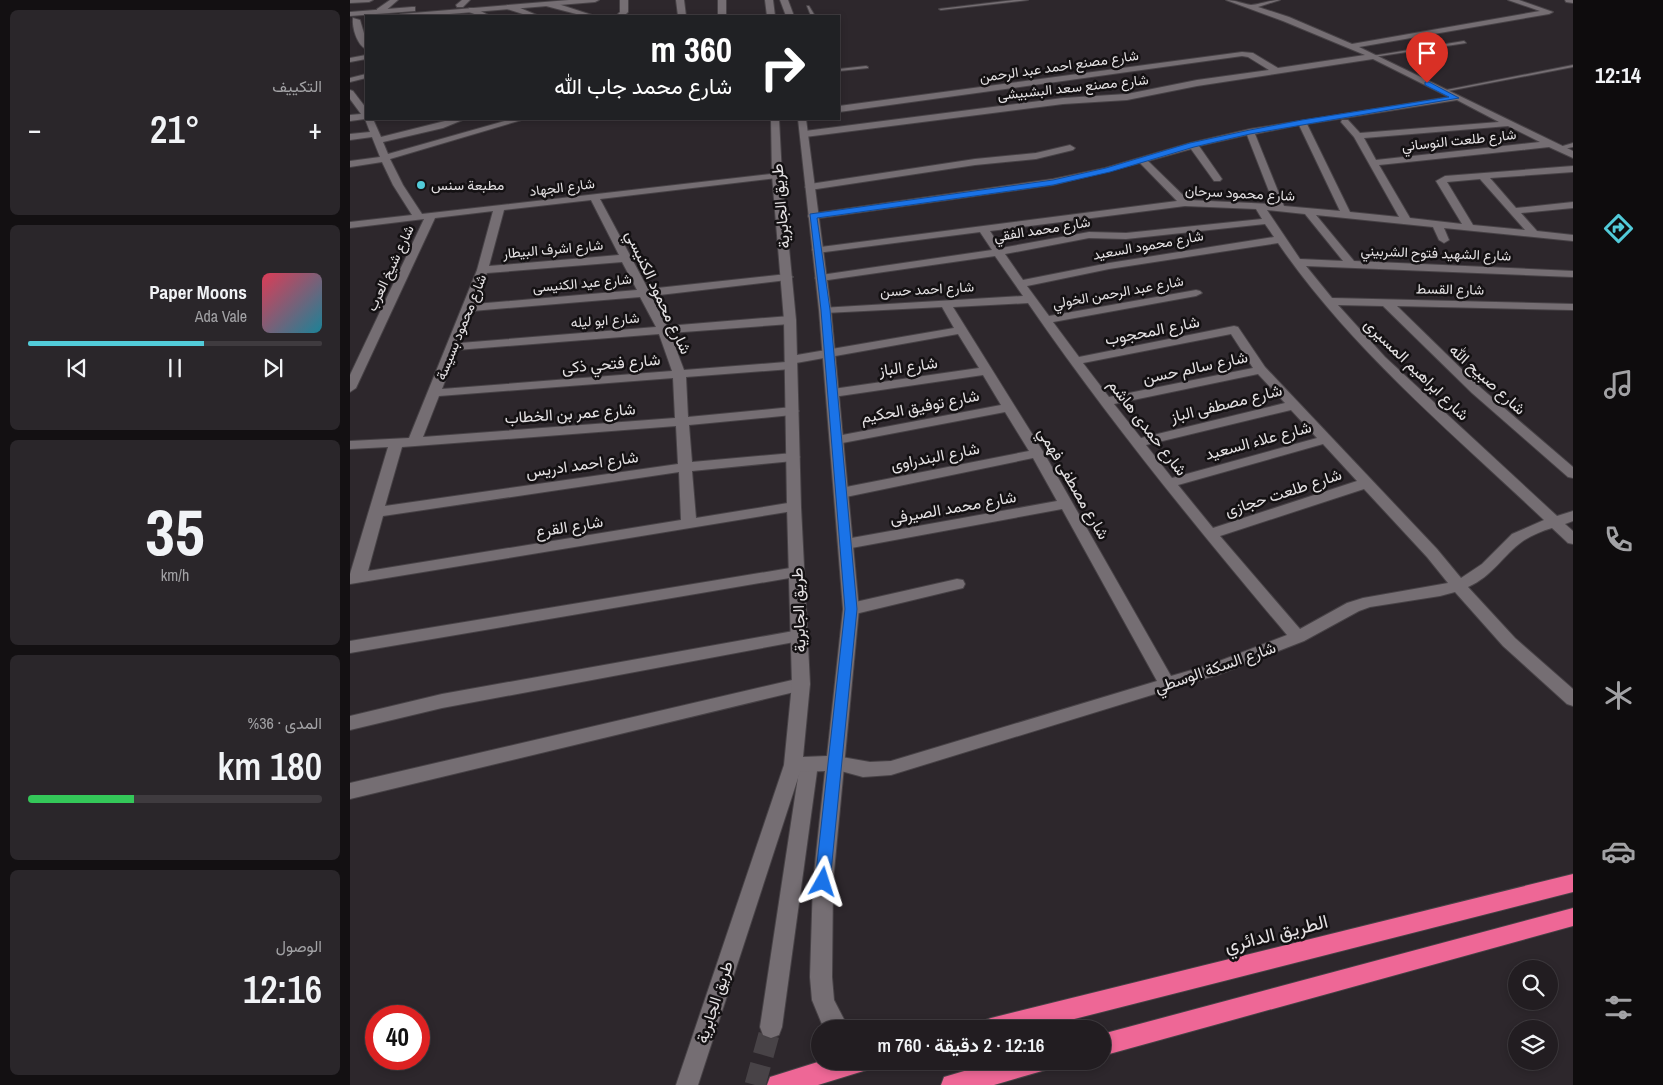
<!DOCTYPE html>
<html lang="ar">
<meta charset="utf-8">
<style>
:root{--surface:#221d21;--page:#2a262a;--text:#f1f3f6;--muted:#a2a2a5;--line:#3f3b3f;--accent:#52cbd9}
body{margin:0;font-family:"Archivo Narrow",Vazirmatn,sans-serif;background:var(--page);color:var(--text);direction:rtl;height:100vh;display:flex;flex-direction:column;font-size:19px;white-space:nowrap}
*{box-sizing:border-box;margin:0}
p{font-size:16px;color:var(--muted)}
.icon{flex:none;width:28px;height:28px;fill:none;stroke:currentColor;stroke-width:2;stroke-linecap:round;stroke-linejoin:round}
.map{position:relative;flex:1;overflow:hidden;direction:ltr}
.panel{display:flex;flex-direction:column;gap:10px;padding:10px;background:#131012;width:350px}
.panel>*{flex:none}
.top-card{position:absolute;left:15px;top:15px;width:475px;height:105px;border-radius:0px;box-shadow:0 2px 8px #0003,0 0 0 1px var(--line);direction:rtl;background:#202124;color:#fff;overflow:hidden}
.fabs{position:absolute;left:1158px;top:960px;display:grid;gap:10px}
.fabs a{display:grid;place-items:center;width:50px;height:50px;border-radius:50%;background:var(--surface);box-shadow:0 2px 8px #0003,0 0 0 1px var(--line);font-size:25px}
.speed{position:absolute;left:15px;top:1005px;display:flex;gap:10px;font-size:25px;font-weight:700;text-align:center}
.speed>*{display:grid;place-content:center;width:65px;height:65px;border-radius:50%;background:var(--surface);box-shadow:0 2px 8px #0003,0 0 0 1px var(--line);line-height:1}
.speed .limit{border:8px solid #d22;background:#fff;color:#111}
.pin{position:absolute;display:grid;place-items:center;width:42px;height:42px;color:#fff;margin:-51px -21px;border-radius:50% 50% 50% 0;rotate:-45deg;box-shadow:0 0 5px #0007}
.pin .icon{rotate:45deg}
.me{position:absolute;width:55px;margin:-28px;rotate:6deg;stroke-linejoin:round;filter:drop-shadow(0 0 4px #0008)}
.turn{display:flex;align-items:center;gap:18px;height:105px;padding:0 25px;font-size:22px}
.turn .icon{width:65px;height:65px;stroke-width:2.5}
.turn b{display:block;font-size:35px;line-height:42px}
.big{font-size:38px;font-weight:600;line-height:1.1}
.panel .widget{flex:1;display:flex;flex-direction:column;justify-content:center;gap:8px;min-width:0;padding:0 18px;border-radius:8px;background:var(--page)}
.panel .dial{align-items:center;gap:0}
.dial b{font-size:65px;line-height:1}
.song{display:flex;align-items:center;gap:15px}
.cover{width:60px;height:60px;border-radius:8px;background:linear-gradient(135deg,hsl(350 70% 55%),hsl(190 70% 35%))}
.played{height:5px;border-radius:2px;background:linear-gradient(90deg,var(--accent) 60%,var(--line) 60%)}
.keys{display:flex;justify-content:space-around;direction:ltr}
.heat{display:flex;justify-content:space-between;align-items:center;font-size:28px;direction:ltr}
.charge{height:8px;border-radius:4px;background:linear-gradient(90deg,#34c759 36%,var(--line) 0)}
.trip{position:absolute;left:461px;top:1020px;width:300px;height:50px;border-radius:25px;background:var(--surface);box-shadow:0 2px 8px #0003,0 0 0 1px var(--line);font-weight:600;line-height:50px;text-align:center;direction:rtl}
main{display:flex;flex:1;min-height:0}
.tab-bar{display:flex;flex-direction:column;width:90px;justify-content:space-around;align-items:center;background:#0e0c0d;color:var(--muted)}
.tab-bar .icon{width:35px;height:35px}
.tab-bar .on{color:var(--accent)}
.tab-bar b{font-size:22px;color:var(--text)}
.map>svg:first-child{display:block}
</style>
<main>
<nav class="tab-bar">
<b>12:14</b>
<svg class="icon on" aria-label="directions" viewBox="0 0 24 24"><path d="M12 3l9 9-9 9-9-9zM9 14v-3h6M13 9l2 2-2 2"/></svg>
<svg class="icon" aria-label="music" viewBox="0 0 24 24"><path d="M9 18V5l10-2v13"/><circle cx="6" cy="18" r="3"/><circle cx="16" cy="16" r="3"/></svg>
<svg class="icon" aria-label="phone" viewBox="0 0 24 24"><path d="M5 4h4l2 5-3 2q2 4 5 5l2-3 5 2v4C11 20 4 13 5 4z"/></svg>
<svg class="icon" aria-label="climate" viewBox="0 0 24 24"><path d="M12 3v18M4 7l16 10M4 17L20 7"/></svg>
<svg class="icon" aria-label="car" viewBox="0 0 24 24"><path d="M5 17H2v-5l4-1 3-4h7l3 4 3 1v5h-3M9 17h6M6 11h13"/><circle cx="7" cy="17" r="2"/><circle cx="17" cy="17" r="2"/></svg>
<svg class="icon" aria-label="filters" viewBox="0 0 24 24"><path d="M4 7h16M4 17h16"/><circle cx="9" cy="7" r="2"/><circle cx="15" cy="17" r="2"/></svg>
</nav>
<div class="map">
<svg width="1223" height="1085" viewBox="0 0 1223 1085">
<rect width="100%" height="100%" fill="#2d272c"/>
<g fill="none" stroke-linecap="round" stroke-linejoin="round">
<path stroke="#484347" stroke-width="21" stroke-dasharray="21 10" stroke-linecap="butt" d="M405 1085 421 1027"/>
<defs>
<g id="lane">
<path d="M664 0H678L591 10 589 9Z"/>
<path d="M457 6H459L465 16H461Z"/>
<path d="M1114 41 1116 43 1024 57 1022 56Z"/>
<path d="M1223 65V67L1093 92 1091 91Z"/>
<path d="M516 66 518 67V68L489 71V69Z"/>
<path d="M1223 143V147L1209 150 1206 148Z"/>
</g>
<g id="street">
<path d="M0 0H23L19 2 0 3Z"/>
<path d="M40 0H48L33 13H27V9Z"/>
<path d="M112 0H120L113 7H107L106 5Z"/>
<path d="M270 0H278V12L274 16H266L270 12Z"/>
<path d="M326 0H334L336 16H328Z"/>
<rect x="368" y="0" width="8" height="16"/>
<path d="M876 0C886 0 893 4 901 5 908 5 920 0 930 0L908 7 939 17 1002 44 1190 11 1158 0H1169L1203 12 1199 14 1009 47 1223 151V158L1199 147 1029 165 1060 218 1112 224 1086 181 1095 176 1223 166V172L1140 178 1166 208 1223 202V208L1171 213 1187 231 1223 235V241L1094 228 1099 240 1094 243 1089 240 1083 227 966 215 1004 261 1223 271V277L956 266 982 298 1223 304V310L1047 306 1131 388 1223 467V478L1218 477 1122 393 1033 306 988 305 1035 357 1207 516 1223 511V521L1215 524 1223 531V544L1218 543 1202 528C1192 531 1182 535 1173 541 1153 555 1143 576 1118 587L1165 638 1223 689V706L1217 704 1153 646 1105 592 1090 596 1020 607 1009 611 954 641 870 674 541 775 513 777 480 768 477 763 480 758 486 756 520 762 541 761 807 681 712 509 496 549 491 548 488 544 491 540 496 539 707 501 683 458 491 498 486 496 484 493 486 490 491 488 679 451 655 412 487 444 480 440 487 436 651 405 633 375 483 397 477 393 483 389 629 368 608 334 446 363 447 365 445 368 441 369 336 377 338 417 442 407 449 411 442 415 339 425 342 462 443 453 450 457 443 461 342 471 346 518 444 502 449 504 451 507 449 510 0 584V574L38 447 0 449V441L59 438 127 270 143 211 85 218 6 388 0 392V375L74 219 0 228V222L62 215 43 185 32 162 0 167V161L30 157 22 137 0 140V134L20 132 15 119 0 121V115L11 114 0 99V90L3 91 16 108V119H23L31 137 103 119H115L93 128 33 142 38 154 162 119H175L40 159 53 185 72 214 430 173V177L427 178 250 199 298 289 437 274 443 277 437 280 301 296 317 326 440 316 446 320 440 324 320 333 334 370 436 362 437 357 441 356 604 328 592 307 475 313 471 312 469 310 471 308 673 296 645 256 471 281 465 278 471 275 642 250 630 232 467 253 462 250 463 248 827 201 790 163 703 185 463 219 459 218 458 216 459 214 703 179 755 168 840 143 900 129 1099 97 1023 59 847 86 777 100 713 104 455 137 450 134 455 131 713 98 777 94 847 80 919 70 898 57 892 56 489 112V106L892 52 903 53 928 68 1015 55 933 21ZM1107 100 1149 122 1010 133 998 120H992L991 122 1004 137 1049 217 1000 212 957 124ZM949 125 990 211 934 206 905 134ZM1158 126 1190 142 1026 160 1014 138ZM897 135 924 204 838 200 798 161 841 149 864 181H870L872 179 849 146ZM1130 179 1175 230 1123 225 1097 182ZM241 200 269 255 139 266 154 210ZM835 206 906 209 912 219 776 233 739 232 651 248 640 231ZM917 210 955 214 993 261 950 259ZM915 224 924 237 759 263 673 280 655 254 739 238 776 239ZM928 243C1000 348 1101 432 1194 520L1162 534 1132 564 1111 578 1087 549 915 367 888 327 884 326 729 357 703 322 846 296 852 293 850 291 846 290 699 316 677 286 759 269ZM272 262 287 290 125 304 137 273ZM290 297 306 327 110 343 122 311ZM678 303C757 418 846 527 937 635L859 665 821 676 694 453 603 307ZM309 334 322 371 92 389 107 350ZM881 334 903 368 759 397 733 363ZM908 374 935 403 791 438 764 404ZM323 378 325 418 73 437 89 396ZM941 410 967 438 822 478 796 445ZM326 426 328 464 35 506 52 447ZM973 444 1007 481 863 528 828 485ZM329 472 331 520 18 571 33 516ZM1014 489 1077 557 1098 583 1013 598 997 603 950 629 870 536Z"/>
<path d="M1215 0H1223V3L1216 2Z"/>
<path d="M196 2H202L245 16H234L196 6Z"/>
<path d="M157 5H163L189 16H179L157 9Z"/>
<path d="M119 8H125L140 16H130L119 12Z"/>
<path d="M3 18 10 20 16 40V49C7 45 2 28 3 18Z"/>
<path d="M16 55V59L0 62V58Z"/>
<path d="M16 74V78L0 82V78Z"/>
<path d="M720 145 725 148 723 150 686 159 625 165 460 190 455 187 460 184 625 159 686 153Z"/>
<path d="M446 567 451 568 454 572 451 576 0 653V641Z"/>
<path d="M607 579 613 580 615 584 613 588 501 615 495 613 493 609 495 605 501 603Z"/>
<path d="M449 630 455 632 457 636 455 640 92 708 0 730V716L92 694Z"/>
<path d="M451 678 457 679 460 684 457 689 0 799V783Z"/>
<path d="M459 757 465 759 468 764 432 1027 429 1035 421 1038 413 1035 410 1027 450 764 453 759Z"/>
</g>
<g id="secondary">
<path d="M219 0H249L245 2 75 16H47L51 14Z"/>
<path d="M415 0H423L425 16H417Z"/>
<path d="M430 0H438L444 16H436Z"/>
<path d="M62 7H65V11L0 16V12Z"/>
<path d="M421 119H429L432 175 446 320 451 507 460 684 453 757 477 756 493 609 469 310 448 119H456L481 310 509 609 483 882 482 977 484 1000 499 1029H474L462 1000 460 977 463 882 475 771 450 772 348 1085H326L434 765 442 684 437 507 434 320 422 175Z"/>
</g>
<g id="highway">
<path d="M1223 874V892L685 1029H630L633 1021 641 1018Z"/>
<path d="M1223 908V926L752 1056V1034Z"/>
<path d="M471 1061H523L520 1069 468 1085H417L420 1077Z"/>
<path d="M648 1061H702L699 1069 644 1085H591L594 1077Z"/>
</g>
</defs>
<use href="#lane" stroke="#474246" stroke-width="2"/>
<use href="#street" stroke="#474246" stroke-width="2"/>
<use href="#secondary" stroke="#474246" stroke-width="2"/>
<use href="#highway" stroke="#474246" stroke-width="2"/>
<use href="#lane" fill="#756e73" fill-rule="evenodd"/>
<use href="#street" fill="#756e73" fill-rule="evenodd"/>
<use href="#secondary" fill="#756e73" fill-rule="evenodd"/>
<use href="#highway" fill="#ee6796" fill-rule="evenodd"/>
</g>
<path fill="#1a73e8" stroke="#114b97" d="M1075 82H1079L1109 98 900 134 844 147 760 172 703 185 467 218 480 310 507 609 480 882 478 886 473 888 467 886 465 882 495 609 471 310 460 214 703 180 756 168 840 143 900 130 952 120 1099 97 1075 85Z"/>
<circle fill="#52cbd9" stroke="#141113" stroke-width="2" cx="71" cy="185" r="5"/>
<g text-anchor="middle" stroke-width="5" stroke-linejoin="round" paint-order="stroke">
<g font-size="14" fill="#e4e1e3" stroke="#141113">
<text transform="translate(709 66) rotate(-8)" y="5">شارع مصنع احمد عبد الرحمن</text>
<text transform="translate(723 87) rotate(-6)" y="5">شارع مصنع سعد البشبيشى</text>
<text transform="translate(1109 140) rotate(-6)" y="5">شارع طلعت النوساني</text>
<text transform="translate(212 187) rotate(-7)" y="5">شارع الجهاد</text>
<text transform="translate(890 193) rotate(3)" y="5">شارع محمود سرحان</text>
<text transform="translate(692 229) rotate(-9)" y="5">شارع محمد الفقي</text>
<text transform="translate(798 245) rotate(-10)" y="5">شارع محمود السعيد</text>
<text transform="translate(203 249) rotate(-5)" y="5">شارع اشرف البيطار</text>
<text transform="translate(1086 253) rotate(2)" y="5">شارع الشهيد فتوح الشربيني</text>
<text transform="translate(40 268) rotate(-65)" y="5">شارع شيخ العرب</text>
<text transform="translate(232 283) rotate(-5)" y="5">شارع عيد الكنيسى</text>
<text transform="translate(577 289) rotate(-3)" y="5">شارع احمد حسن</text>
<text transform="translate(1100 289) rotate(1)" y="5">شارع القسط</text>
<text transform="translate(768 292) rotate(-10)" y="5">شارع عبد الرحمن الخولي</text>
<text transform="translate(255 320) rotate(-4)" y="5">شارع ابو ليله</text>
<text transform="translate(111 327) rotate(-68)" y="5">شارع محمود بسيسة</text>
</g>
<g font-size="14" fill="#e4e1e3" stroke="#141113" text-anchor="start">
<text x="81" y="190">مطبعة سنس</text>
</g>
<g font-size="16" fill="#e4e1e3" stroke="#141113">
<text transform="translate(430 206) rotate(-95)" y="6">طريق الجابرية</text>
<text transform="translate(309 292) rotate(65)" y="6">شارع محمود الكنيسي</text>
<text transform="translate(802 330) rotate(-11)" y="6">شارع المحجوب</text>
<text transform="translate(261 363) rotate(-5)" y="6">شارع فتحي ذكى</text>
<text transform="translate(558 366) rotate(-8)" y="6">شارع الباز</text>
<text transform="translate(845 367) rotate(-12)" y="6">شارع سالم حسن</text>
<text transform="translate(1067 369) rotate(44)" y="6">شارع ابراهيم المسيرى</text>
<text transform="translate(1138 379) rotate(42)" y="6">شارع صبيح الله</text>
<text transform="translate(876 403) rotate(-14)" y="6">شارع مصطفى الباز</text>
<text transform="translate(570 406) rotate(-11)" y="6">شارع توفيق الحكيم</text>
<text transform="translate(220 413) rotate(-4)" y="6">شارع عمر بن الخطاب</text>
<text transform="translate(798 427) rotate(52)" y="6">شارع حمدى هاشم</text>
<text transform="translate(908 440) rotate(-15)" y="6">شارع علاء السعيد</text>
<text transform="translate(585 456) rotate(-11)" y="6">شارع البندراوى</text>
<text transform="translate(232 464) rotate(-8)" y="6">شارع احمد ادريس</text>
<text transform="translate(724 483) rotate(60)" y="6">شارع مصطفى فهمي</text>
<text transform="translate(933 492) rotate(-18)" y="6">شارع طلعت حجازى</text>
<text transform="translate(603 507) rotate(-10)" y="6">شارع محمد الصيرفى</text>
<text transform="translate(219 526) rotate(-9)" y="6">شارع القرع</text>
<text transform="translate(448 610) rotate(-92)" y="6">طريق الجابرية</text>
<text transform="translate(865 667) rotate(-19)" y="6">شارع السكة الوسطي</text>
<text transform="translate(364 1002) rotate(-72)" y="6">طريق الجابرية</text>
</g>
<g font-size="19" fill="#e4e1e3" stroke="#141113">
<text transform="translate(926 933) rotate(-14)" y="7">الطريق الدائري</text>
</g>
</g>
</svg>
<div class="fabs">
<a><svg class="icon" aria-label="search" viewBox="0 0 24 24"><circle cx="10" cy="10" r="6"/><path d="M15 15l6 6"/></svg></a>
<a><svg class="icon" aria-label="layers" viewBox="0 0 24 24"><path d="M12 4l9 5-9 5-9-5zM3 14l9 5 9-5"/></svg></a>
</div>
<div class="speed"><div class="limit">40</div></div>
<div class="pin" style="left:1077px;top:83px;background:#d93025"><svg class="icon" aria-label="arrive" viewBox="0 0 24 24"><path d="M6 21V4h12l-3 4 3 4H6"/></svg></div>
<svg class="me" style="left:473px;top:882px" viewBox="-20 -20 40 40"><path d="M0-17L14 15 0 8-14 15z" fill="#1a73e8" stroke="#fff" stroke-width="4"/></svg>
<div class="trip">12:16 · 2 دقيقة · 760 m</div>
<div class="top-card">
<div class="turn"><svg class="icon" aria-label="right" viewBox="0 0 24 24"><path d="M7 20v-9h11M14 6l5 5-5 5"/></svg><div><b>360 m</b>شارع محمد جاب الله</div></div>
</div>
</div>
<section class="panel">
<div class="widget"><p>التكييف</p>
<div class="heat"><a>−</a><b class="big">21°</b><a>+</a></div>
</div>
<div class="widget">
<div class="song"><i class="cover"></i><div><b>Paper Moons</b><p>Ada Vale</p></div></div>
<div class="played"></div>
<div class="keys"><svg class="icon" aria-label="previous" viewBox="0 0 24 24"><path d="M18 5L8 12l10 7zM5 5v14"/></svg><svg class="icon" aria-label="pause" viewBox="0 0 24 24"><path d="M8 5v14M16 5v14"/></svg><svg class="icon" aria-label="next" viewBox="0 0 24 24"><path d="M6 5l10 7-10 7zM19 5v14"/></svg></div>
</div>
<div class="widget dial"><b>35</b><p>km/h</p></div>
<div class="widget"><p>المدى · 36%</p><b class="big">180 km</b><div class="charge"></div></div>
<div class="widget"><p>الوصول</p><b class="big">12:16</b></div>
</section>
</main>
